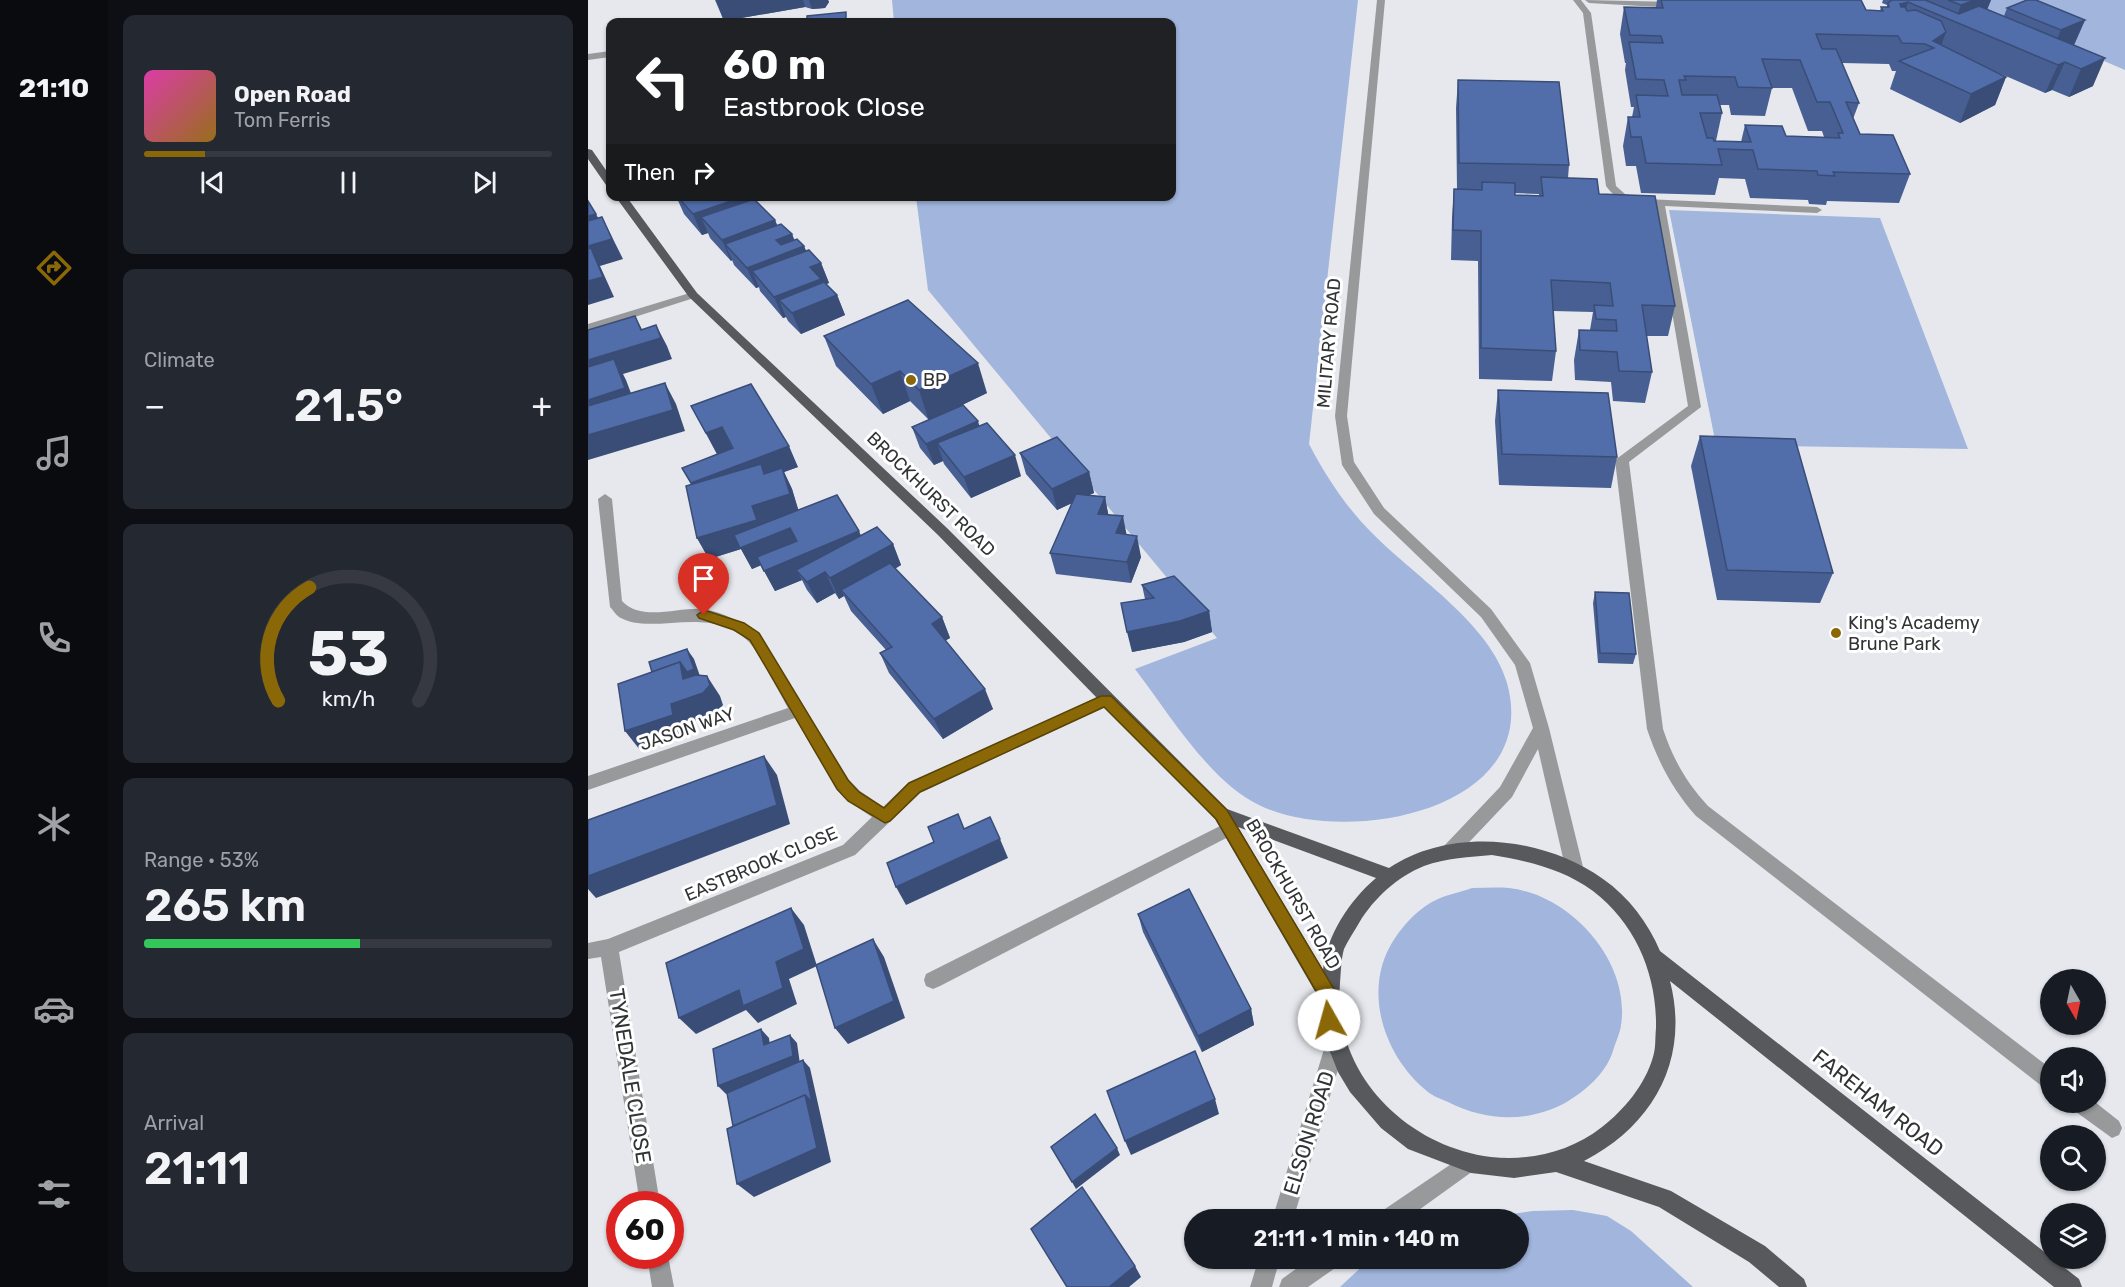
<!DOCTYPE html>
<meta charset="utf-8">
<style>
:root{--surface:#171b24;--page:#242831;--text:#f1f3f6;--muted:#9ea1a6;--line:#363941;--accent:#8b6807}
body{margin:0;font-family:Rubik,sans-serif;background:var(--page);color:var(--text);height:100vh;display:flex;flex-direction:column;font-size:22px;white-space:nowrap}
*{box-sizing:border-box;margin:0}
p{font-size:20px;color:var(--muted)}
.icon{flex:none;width:33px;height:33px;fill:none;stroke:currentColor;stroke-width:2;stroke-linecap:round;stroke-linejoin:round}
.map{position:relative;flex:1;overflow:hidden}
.side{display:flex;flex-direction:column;gap:15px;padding:15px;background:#0d0f14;width:480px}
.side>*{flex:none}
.guide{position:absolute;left:18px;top:18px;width:570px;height:183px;border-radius:12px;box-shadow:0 2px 4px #0004;background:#202124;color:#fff;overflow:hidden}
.needle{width:39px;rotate:171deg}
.tools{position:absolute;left:1452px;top:969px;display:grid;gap:12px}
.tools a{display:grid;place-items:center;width:66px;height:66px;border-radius:50%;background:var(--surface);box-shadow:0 2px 4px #0004;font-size:30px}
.speed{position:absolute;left:18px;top:1191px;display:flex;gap:12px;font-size:30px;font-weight:700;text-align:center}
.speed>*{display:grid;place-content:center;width:78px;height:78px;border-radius:50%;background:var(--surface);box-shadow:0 2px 4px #0004;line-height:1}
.speed .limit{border:9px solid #d22;background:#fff;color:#111}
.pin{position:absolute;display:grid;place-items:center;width:51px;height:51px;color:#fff;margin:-62px -26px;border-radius:50% 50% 50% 0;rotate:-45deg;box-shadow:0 0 6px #0007}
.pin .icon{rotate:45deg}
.me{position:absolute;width:66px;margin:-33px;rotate:353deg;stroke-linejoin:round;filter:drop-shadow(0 0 4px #0008)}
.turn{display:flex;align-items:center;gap:21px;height:126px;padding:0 18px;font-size:27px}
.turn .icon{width:78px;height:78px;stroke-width:2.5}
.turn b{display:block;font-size:42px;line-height:51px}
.then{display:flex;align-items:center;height:57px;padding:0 18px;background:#0003;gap:12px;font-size:22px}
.big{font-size:45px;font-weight:600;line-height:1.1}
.side .tile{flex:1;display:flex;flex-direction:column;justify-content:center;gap:9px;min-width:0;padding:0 21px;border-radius:12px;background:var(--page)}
.side .dial{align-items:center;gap:0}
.dial svg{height:156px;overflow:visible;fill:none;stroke:var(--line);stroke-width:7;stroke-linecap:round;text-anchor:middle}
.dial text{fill:var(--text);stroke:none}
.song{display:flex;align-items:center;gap:18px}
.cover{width:72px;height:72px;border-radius:9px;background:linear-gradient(135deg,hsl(320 70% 55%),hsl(40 70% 35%))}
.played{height:6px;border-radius:3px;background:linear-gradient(90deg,var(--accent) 15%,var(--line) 15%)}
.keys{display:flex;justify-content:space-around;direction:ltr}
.heat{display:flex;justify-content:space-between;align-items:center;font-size:33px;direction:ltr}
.charge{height:9px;border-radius:4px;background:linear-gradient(90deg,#34c759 53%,var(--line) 0)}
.trip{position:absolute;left:596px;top:1209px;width:345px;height:60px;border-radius:30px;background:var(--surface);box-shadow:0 2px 4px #0004;font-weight:600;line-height:60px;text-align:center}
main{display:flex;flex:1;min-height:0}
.menu{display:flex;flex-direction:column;width:108px;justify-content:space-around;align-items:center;background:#090b0e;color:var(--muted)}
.menu .icon{width:42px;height:42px}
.menu .on{color:var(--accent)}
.menu b{font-size:27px;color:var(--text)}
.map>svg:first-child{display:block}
</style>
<main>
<nav class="menu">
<b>21:10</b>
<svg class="icon on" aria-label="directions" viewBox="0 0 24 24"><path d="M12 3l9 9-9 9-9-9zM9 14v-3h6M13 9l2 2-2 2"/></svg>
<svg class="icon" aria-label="music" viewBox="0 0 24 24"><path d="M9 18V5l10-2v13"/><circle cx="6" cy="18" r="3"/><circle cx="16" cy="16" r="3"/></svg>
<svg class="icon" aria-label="phone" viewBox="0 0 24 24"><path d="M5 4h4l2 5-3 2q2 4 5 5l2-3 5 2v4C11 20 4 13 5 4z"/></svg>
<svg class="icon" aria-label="climate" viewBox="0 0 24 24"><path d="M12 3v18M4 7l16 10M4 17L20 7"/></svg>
<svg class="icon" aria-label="car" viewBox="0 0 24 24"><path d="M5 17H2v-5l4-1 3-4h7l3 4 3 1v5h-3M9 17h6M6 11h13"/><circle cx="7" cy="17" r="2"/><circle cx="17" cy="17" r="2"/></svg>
<svg class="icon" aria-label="filters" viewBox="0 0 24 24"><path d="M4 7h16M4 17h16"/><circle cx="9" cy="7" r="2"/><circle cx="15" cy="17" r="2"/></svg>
</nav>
<section class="side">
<div class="tile">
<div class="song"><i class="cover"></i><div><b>Open Road</b><p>Tom Ferris</p></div></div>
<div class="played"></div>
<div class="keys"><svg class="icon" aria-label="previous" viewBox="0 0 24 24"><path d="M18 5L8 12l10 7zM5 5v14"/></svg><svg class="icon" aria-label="pause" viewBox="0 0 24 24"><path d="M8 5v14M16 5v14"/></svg><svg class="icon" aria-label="next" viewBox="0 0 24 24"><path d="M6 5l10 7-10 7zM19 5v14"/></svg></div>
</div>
<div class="tile"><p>Climate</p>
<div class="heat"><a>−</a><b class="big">21.5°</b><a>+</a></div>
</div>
<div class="tile dial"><svg viewBox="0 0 100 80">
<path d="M14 69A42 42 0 1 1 86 69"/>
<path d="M14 69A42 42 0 0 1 30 11" stroke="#8b6807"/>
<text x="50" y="56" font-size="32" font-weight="700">53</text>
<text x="50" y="72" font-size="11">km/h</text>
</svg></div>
<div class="tile"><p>Range · 53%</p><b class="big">265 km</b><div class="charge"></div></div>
<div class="tile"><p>Arrival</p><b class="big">21:11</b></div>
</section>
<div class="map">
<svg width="1537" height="1287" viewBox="0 0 1537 1287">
<rect width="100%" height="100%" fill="#e6e8ed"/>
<g fill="#a1b5dd">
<path d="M304 0H770L721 444C738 477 760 510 787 536 828 577 903 625 919 683 955 812 755 847 671 805 621 781 580 712 547 669L629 638 340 290 328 197 584 196V22H306Z"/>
<path d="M1374 0H1537V70Z"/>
<path d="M1081 210 1292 218 1380 449 1128 445Z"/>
<path d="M884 888C896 888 909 887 921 888 983 895 1043 962 1033 1025 1032 1034 1027 1043 1025 1051 1017 1075 997 1091 977 1103 940 1123 897 1121 860 1102 853 1099 845 1096 840 1092 795 1056 773 988 807 938 818 922 832 907 850 899 861 894 873 892 884 888Z"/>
<path d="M985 1210 1019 1216 1043 1231 1105 1287H752L782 1259 930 1258V1220L892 1219 945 1211Z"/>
</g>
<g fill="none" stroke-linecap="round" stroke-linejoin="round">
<g fill="#98999b" fill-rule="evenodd">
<path d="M789 0H797L759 416 766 462 796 508 903 609 942 663 961 728 996 871 993 876 987 879 981 876 978 871 950 749 924 797 868 856 862 858 856 856 853 851 856 846 912 787 945 728 927 665 893 617 786 514 754 465 747 416Z"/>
<path d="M985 0H993L1003 13 1028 186 1037 194 1058 199 1229 207 1234 210 1229 213 1077 206 1113 407 1041 462 1075 729C1085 759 1098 782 1120 806L1462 1068V1089L1455 1087 1108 816C1085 790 1070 762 1059 729L1027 460 1100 406 1066 206C1047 205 1029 202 1018 186L995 13Z"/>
<path d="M997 0 1088 2 1092 5 1088 8 1001 3Z"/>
<path d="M22 51V57L0 60V54Z"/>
<path d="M105 292 109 293V297L0 332V324Z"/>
<path d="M17 494 24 499 34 601C53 622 90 607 115 609 134 612 156 623 171 633L261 780 272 791 295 807 320 783 512 696 518 694 524 696 526 700 524 704 332 793 267 855 31 952 72 1204H52L13 957 0 959V943L20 939 255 845 284 817 260 801 249 790 207 718 0 790V776L200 708C191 692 171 652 160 641 121 603 64 637 31 617 28 615 25 610 22 607L10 499Z"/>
<path d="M642 821 648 823 650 828 648 833 352 986 345 989 338 986 336 980 338 974Z"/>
<path d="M747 1037 754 1039 757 1046 705 1220H684L737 1046 740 1039Z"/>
<path d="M1481 1102H1507L1531 1121 1534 1128 1531 1135 1524 1138 1484 1109Z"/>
<path d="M878 1154 885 1157 888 1164 885 1171 817 1220H788L791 1213Z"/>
<path d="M59 1256H80L86 1287H64Z"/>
<path d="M671 1258H692L684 1287H662Z"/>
<path d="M723 1258H752L750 1266 720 1287H691L694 1279Z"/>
</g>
<g fill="#57595c" fill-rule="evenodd">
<path d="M0 149 4 150 22 176V186L18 185 0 159Z"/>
<path d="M27 196H38L109 293 360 529 639 809 801 868C864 826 956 837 1015 879 1041 897 1060 923 1072 951L1491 1279 1494 1287H1466L1082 981C1102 1059 1066 1125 996 1161L1083 1191 1177 1246 1216 1279 1219 1287H1191L1161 1262 1071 1207 968 1172 926 1178 883 1173 820 1149 793 1128 762 1092 750 1072 739 1044 732 1000 627 819 350 535 101 297ZM650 827 788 878C761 901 739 935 735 970ZM904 855C940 861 975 869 1005 891 1048 924 1069 975 1068 1028 1067 1038 1068 1048 1065 1057 1057 1085 1036 1110 1014 1127 982 1152 943 1161 903 1157 817 1146 744 1072 752 983 753 972 753 959 756 949 760 940 766 932 771 923 786 898 809 877 836 866 858 858 882 857 904 855Z"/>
</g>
</g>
<g fill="#475f92" fill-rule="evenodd">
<path d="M127 0H240L241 2 237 8 224 9 217 7 136 21Z"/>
<path d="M1069 0H1273L1278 10 1292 11 1293 7H1299V5L1294 3 1295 0H1403L1399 9 1416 16 1419 8 1497 20 1486 45 1505 86 1481 97 1464 90 1457 93 1397 67 1418 77 1407 105 1372 123 1302 89 1308 71H1304L1301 64 1254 63 1271 103 1265 119 1272 134 1322 174 1311 203 1239 201 1238 205 1221 204 1220 200 1162 198 1157 179 1131 178 1127 195 1053 193 1048 166H1038L1035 146 1040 117H1044L1046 107H1043L1037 70 1038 63H1037L1032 34 1036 7H1068ZM1184 88H1204L1220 131H1234L1236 137 1198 136 1157 125 1153 142 1128 141 1134 113 1132 105H1141L1143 115 1177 116Z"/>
<path d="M870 80 981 165 980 178 1011 194 1087 306 1080 336H1058L1064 372 1057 403 1025 401 1023 382 987 380 986 360 991 330H1002L1005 312 965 311 968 351 964 381 891 379 890 261 863 260 864 218 866 189H869L868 108ZM927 193 951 194V196L927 195Z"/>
<path d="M88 196H160L162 200 187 220 189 225 204 234 206 240 216 246 218 251 233 263 241 283 238 284 249 295 257 315 213 334 200 321 198 317 195 318 172 291 171 287 168 288 146 265 144 260 143 261 122 238 120 233 114 235 96 214Z"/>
<path d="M236 336 399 393 353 415 391 426 433 476 383 498 356 464 355 461 346 465 332 448 324 427 341 420 322 401 295 414 248 366Z"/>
<path d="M910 390 1029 457 1023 488 911 485 907 421Z"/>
<path d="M103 406 210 467 196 472 204 489 210 510 273 535 305 544 313 565 307 569 354 617 362 638 357 640 405 709 355 739 301 673 292 653 298 650 263 611 256 596 251 599 247 593 229 603 219 590 214 580 187 591 173 565 164 569 153 549 121 559 109 538 103 484 145 449 129 454Z"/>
<path d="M1112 436 1245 573 1232 603 1129 600 1103 466Z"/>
<path d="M432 453 501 472 506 493 500 495 517 497 520 515 539 535 553 557 543 583 468 574 462 553 484 503 469 510 438 474Z"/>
<path d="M554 585 621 611 624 632 596 642 544 652 557 599Z"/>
<path d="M1007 592 1048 654 1045 664 1010 663 1005 603Z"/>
<path d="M550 914 663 1009 666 1025 614 1052 555 932Z"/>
</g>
<g fill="#394d77">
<path d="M128 0H215L217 7 136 21Z"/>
<path d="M221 0H240L241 2 237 8 224 9Z"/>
<path d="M1387 0H1403L1395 20 1367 22 1373 5Z"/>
<path d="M1320 2 1311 29 1312 4Z"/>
<path d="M1497 20 1485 47 1461 58 1473 30Z"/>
<path d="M1358 32 1348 60 1345 41Z"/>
<path d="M1517 58 1505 86 1481 97 1493 69Z"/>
<path d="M1477 62 1464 90 1457 93 1470 65Z"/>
<path d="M1418 77 1407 105 1372 123 1383 94Z"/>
<path d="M142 196H160L163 203 113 217 120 233 114 235 105 214Z"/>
<path d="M8 214 19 234 0 240V216Z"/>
<path d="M14 217 35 259 12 266 26 297 0 305V246Z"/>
<path d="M187 220 194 238 204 234 210 249 216 246 224 266 233 263 241 283 236 285 249 295 257 315 213 334 204 313 191 300 198 317 195 318 186 297 164 271 171 287 168 288 159 268 137 244 144 260 143 261 134 240Z"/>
<path d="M47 316 58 337 68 325 79 346 84 359 35 374 38 380 49 409 0 423V360L53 330Z"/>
<path d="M390 363 399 393 341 421 331 390Z"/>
<path d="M312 371 322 401 295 414 283 384Z"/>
<path d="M77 383 88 404 97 431 0 460V435Z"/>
<path d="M390 421 396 442 349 443 355 461 346 465 338 444Z"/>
<path d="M134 427 144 448 129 454 118 433Z"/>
<path d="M201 446 210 467 196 472 204 489 212 515 202 528 212 549 164 569 153 549 121 559 109 538 114 504 103 483Z"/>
<path d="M427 455 433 476 383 498 376 477Z"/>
<path d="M501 472 506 493 469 510 464 489Z"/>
<path d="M517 497 521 518 510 514Z"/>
<path d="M535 516 539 537 528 533Z"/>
<path d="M271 531 280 552 208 570 214 580 187 591 176 571Z"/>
<path d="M549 536 553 557 543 583 539 562Z"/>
<path d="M305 544 313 565 258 595 253 590 256 596 251 599 242 578Z"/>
<path d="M237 572 247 593 229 603 219 582Z"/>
<path d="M621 611 624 632 596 642 544 652 539 632Z"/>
<path d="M354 617 362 638 352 644 344 624Z"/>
<path d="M99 649 106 659 113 679 119 676 132 696 135 705 128 713 97 724 99 735 52 750 37 731 75 694Z"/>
<path d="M397 689 405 709 355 739 346 719Z"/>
<path d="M176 756 189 775 202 824 8 898 0 889V876Z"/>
<path d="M412 839 420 858 318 905 308 887Z"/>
<path d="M203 908 216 925 229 966 201 979 209 1004 170 1023 158 1010 108 1034 91 1018 188 962Z"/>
<path d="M285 939 296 957 317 1018 260 1044 247 1028Z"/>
<path d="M663 1009 666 1025 614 1052 610 1036Z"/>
<path d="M173 1029 181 1038 183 1053 176 1045Z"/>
<path d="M202 1035 209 1043 212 1064 138 1094 130 1086Z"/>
<path d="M215 1060 222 1068 243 1162 166 1197 149 1184 217 1095Z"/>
<path d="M627 1099 631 1114 543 1155 537 1141Z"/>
<path d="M529 1148 532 1155 488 1189 484 1182Z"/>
<path d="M547 1266 553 1277 541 1287H521Z"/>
</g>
<g fill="#526eaa" stroke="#394d77" stroke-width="1.5" fill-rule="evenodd">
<path d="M1073 0H1273L1278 10 1295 11 1293 7H1301L1300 3 1304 0H1337L1371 14 1391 6 1517 58 1493 69 1477 62 1470 65 1320 2 1312 4 1313 7H1317L1319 11 1328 10 1353 21 1358 32 1345 41 1418 77 1383 94 1311 61 1346 48 1337 44 1314 43 1310 36 1228 34 1234 49H1248L1271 103 1258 102 1272 134 1305 135 1322 174 1245 172 1247 176 1230 175 1229 171 1170 169 1165 150 1130 149 1134 165 1058 163 1053 137H1043L1040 117H1052L1048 95 1080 96 1076 80 1048 79 1041 42 1075 43 1073 36 1042 35 1036 7 1075 8ZM1174 59 1212 60 1229 102H1242L1255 133H1250L1252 138 1198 136 1194 126 1157 125 1163 142 1126 141 1125 138H1119L1112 113H1134L1129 95H1094L1091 80H1098L1096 76 1147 77 1150 87 1184 88Z"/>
<path d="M1360 0H1387L1373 5Z"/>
<path d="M1439 0H1448L1497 20 1473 30 1419 8Z"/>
<path d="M258 12V22H219V16Z"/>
<path d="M870 80 971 82 981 165 871 163Z"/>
<path d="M953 177 1009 179 1011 194 1067 196 1087 306 1054 305 1064 372 1031 371 1029 352 992 350 991 330 1029 331 1028 320 1008 319 1006 305 1025 306 1022 283 963 280 968 351 893 348V231L865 230 866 189 894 190V182L927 183V195L955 196Z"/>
<path d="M89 196H147L149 199 105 214Z"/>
<path d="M166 199 187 220 134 240 113 217Z"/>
<path d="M0 201 8 214 0 216Z"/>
<path d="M14 217 24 239 0 246V221Z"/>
<path d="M193 224 204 234 188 240 193 245 209 239 216 246 159 268 137 244Z"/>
<path d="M3 248 15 277 0 281V249Z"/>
<path d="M221 250 233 263 222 267 233 279 186 297 164 271Z"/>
<path d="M236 282 249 295 204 313 191 300Z"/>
<path d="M320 300 390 363 331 390 312 371 283 384 236 336Z"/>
<path d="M47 316 53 330 68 325 73 338 0 360V330Z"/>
<path d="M26 359 37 388 0 400V367Z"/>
<path d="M77 383 85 410 0 435V406Z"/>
<path d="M163 384 201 446 103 483 94 468 145 448 134 427 118 433 103 406Z"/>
<path d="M910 390 1020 393 1029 457 914 454Z"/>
<path d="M375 405 390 421 338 444 324 427Z"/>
<path d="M399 423 427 455 376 477 349 443Z"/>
<path d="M1112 436 1207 439 1245 573 1139 570Z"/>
<path d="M469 437 501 472 464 489 432 453Z"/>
<path d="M173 464 176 474 194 468 202 494 164 506 169 520 109 538 98 486Z"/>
<path d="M488 494 517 497 510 514 535 516 528 533 549 536 539 562 462 553Z"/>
<path d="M249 495 271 531 176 571 169 557 209 541 202 528 152 548 146 535Z"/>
<path d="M289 527 305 544 242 578 237 572 219 582 208 570Z"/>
<path d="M302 563 354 617 344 624 397 689 346 719 292 653 304 647 253 590Z"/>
<path d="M586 576 621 611 592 621 539 632 533 603 566 598 554 585Z"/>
<path d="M1007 592 1041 593 1048 654 1012 653Z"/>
<path d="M99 649 106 669 99 672 92 662 64 672 61 662Z"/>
<path d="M92 662 95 679 108 675 119 676 122 685 115 693 83 704 85 715 37 731 30 684Z"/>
<path d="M176 756 189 805 0 876V820Z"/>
<path d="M370 814 376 829 402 817 412 839 308 887 299 863 346 842 340 827Z"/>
<path d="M601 889 663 1009 610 1036 550 914Z"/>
<path d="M203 908 216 949 188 962 195 988 155 1006 151 990 91 1018 78 963Z"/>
<path d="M285 939 306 1001 247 1028 228 965Z"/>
<path d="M173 1029 176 1045 202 1035 205 1056 130 1086 125 1049Z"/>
<path d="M607 1051 627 1099 537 1141 519 1091Z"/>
<path d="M215 1060 224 1102 217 1095 145 1126 139 1093Z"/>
<path d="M217 1095 229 1148 149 1184 139 1129Z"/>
<path d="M507 1114 529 1148 484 1182 463 1147Z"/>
<path d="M494 1187 547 1266 521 1287H479L443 1229Z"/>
</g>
<path fill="#8b6807" stroke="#5a4405" stroke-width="1.5" d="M116 610 156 623 171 633 260 780 271 792 296 808 321 783 513 696H523L639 810 746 989 750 1020 747 1026 741 1028 735 1026 731 996 628 819 516 707 332 792 302 821 297 823 260 801 249 789 162 640 146 630 111 618 109 615Z"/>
<g fill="#8b6807" stroke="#fff" stroke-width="2">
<circle cx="323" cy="380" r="6"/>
<circle cx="1248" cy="633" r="6"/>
</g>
<g text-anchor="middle" stroke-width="6" stroke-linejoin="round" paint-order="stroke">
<g font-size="18" fill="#323335" stroke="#fff">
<text transform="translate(741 343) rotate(-85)" y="6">MILITARY ROAD</text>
<text transform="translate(343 494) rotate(44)" y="6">BROCKHURST ROAD</text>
<text transform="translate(99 729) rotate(-19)" y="6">JASON WAY</text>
<text transform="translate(173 864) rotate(-23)" y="6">EASTBROOK CLOSE</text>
<text transform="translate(705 894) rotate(60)" y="6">BROCKHURST ROAD</text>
</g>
<g font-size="18" fill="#323335" stroke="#fff" text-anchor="start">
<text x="335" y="386">BP</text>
<text x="1260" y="629">King's Academy<tspan x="1260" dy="21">Brune Park</tspan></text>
</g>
<g font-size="21" fill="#323335" stroke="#fff">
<text transform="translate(42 1076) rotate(81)" y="7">TYNEDALE CLOSE</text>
<text transform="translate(1290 1103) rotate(38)" y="7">FAREHAM ROAD</text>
<text transform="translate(721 1133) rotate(-73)" y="7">ELSON ROAD</text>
</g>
</g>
</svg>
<div class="tools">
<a><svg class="needle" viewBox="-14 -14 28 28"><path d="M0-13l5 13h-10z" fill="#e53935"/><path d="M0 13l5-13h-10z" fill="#9ea1a6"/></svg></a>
<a><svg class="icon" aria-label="sound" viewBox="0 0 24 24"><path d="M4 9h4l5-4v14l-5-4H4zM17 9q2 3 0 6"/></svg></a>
<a><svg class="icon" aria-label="search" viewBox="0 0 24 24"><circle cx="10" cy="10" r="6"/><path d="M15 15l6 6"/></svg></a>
<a><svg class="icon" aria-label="layers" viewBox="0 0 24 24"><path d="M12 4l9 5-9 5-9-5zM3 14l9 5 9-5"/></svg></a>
</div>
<div class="speed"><div class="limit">60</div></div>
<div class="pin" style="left:116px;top:615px;background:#d93025"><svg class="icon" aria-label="arrive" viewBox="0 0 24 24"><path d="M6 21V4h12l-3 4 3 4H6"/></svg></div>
<svg class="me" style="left:741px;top:1020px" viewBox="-20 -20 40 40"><circle r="19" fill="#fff"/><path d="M0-13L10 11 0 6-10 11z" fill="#8b6807"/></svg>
<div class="trip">21:11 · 1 min · 140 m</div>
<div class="guide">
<div class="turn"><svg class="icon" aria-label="left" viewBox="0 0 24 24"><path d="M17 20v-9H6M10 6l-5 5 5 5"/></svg><div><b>60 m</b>Eastbrook Close</div></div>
<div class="then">Then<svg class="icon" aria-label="right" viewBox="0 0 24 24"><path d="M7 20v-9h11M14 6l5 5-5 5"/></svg></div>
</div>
</div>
</main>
